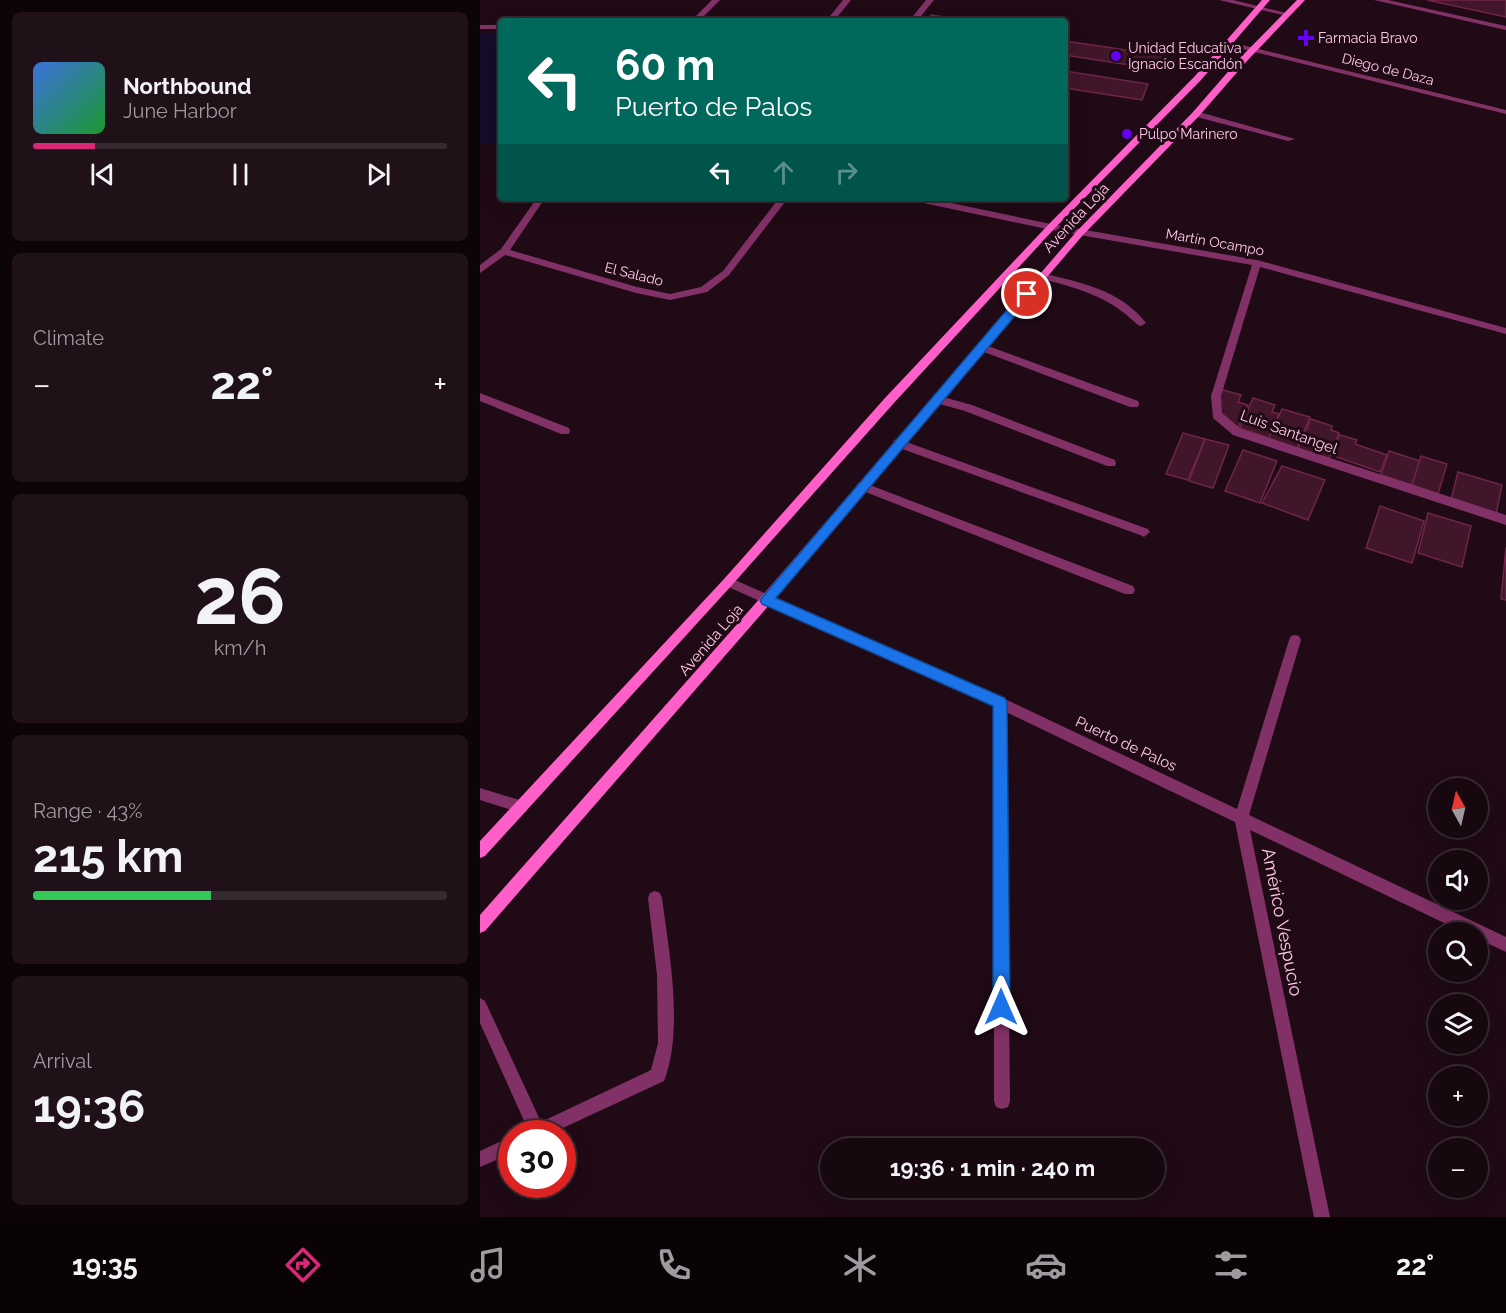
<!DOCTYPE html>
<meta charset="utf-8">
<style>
:root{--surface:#170810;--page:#201119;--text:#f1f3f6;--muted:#9e9a9f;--line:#362930;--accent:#db2777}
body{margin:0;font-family:Raleway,sans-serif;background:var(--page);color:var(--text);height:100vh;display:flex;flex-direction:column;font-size:22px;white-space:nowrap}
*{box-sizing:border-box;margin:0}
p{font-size:20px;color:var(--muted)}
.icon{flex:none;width:33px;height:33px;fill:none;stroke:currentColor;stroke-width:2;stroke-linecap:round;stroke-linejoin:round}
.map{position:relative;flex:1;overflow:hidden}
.drawer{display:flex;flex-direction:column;gap:12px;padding:12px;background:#0d0409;width:480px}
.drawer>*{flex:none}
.top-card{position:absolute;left:18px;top:18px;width:570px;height:183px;border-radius:6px;box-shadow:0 6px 24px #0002,0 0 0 2px var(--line);background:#00695c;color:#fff;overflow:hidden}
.needle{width:39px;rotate:352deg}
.tools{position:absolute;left:948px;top:778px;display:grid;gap:12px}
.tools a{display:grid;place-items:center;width:60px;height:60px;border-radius:50%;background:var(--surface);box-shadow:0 6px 24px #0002,0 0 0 2px var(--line);font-size:30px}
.speed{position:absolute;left:18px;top:1120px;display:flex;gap:12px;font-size:30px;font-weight:700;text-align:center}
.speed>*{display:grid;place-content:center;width:78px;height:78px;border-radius:50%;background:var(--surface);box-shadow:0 6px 24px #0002,0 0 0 2px var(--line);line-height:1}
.speed .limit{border:9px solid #d22;background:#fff;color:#111}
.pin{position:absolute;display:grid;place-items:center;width:51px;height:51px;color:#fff;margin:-26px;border:3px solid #fff;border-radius:50%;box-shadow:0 2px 6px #0007}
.me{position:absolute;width:66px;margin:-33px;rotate:0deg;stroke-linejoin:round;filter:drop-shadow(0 0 4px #0008)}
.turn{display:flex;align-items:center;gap:21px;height:126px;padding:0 18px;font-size:27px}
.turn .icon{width:78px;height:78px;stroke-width:2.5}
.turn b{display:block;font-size:42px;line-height:51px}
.lanes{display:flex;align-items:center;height:57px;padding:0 18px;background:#0003;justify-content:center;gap:30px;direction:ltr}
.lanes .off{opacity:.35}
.big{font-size:45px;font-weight:700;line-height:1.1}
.drawer .widget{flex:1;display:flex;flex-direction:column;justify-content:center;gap:9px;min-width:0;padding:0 21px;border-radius:9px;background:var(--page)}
.drawer .dial{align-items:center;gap:0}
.dial b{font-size:78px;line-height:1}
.song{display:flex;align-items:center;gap:18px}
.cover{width:72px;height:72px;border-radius:9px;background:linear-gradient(135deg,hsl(220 70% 55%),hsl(130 70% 35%))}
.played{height:6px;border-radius:3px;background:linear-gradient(90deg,var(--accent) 15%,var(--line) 15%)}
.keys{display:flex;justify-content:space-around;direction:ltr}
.heat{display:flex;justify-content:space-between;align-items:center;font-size:33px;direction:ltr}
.charge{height:9px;border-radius:4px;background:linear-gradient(90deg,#34c759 43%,var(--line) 0)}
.trip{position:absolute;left:340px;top:1138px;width:345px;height:60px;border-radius:30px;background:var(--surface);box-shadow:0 6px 24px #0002,0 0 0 2px var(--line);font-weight:700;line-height:60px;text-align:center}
.menu{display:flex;height:96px;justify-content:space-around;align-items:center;background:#090306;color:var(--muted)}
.menu .icon{width:42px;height:42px}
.menu .selected{color:var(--accent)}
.menu b{font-size:27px;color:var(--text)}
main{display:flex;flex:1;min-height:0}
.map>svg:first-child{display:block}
</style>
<main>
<section class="drawer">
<div class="widget">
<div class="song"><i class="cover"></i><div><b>Northbound</b><p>June Harbor</p></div></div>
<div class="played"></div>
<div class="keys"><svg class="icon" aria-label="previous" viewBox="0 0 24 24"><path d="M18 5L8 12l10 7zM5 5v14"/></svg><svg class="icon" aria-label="pause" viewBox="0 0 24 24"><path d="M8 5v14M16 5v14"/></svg><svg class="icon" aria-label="next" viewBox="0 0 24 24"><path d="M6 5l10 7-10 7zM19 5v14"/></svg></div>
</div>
<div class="widget"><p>Climate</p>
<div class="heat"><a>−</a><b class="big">22°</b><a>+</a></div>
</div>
<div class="widget dial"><b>26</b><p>km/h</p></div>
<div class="widget"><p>Range · 43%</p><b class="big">215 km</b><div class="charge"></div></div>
<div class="widget"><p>Arrival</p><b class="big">19:36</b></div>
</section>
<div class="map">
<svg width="1026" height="1217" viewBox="0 0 1026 1217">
<rect width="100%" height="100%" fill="#1f0a15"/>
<path fill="#150d29" d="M21 32V143H0V33Z"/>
<g fill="#41152a" stroke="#6f2549" stroke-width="1.5">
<path d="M947 0H1026V17Z"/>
<path d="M451 15 471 18 470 21H447Z"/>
<path d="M585 41 687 56 682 70 585 55Z"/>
<path d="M585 71 668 84 662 100 585 88Z"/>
<path d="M740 389 761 395 758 402 768 405 758 428 738 411Z"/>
<path d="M773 398 795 405 792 412 799 414 789 438 760 428Z"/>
<path d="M802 409 830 417 817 448 789 438Z"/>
<path d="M831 419 852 426 851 430 859 433 849 459 818 448Z"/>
<path d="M703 433 725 439 708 480 686 474Z"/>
<path d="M860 435 877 440 875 444 907 455 900 472 851 455Z"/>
<path d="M725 439 749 445 733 488 709 481Z"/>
<path d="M763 450 797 461 780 503 745 491Z"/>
<path d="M909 451 940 461 932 485 901 475Z"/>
<path d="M941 456 967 464 958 494 932 485Z"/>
<path d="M802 466 845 480 828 520 782 503Z"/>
<path d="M978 472 1022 485 1016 514 971 500Z"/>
<path d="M900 506 944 521 932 563 886 548Z"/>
<path d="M948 513 991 526 982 567 938 553Z"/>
<path d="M1026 547V600L1021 599Z"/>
</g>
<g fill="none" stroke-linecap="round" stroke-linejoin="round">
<g fill="#823166" fill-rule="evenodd">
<path d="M713 112H719L815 139 808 141 713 116Z"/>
<path d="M562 273C599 282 641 290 666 323L661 326 658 325C627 295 599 289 559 278L557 276Z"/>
<path d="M500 343 658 401 659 404 658 407H650L496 349 495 347Z"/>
<path d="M0 788 46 802 48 807 46 812 41 813 0 800Z"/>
</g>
<g fill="#823166" fill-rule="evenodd">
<path d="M232 0H240L219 21H211Z"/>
<path d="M363 0H371L354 21H346Z"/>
<path d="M446 0H454L437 21H429Z"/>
<path d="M894 0H908L1026 26V30Z"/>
<rect x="0" y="25" width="21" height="4"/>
<path d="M746 41 1026 110V114L746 45Z"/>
<path d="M57 198H65L30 250 157 287 190 294 221 287 243 271 299 198H308L249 275 227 292 190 300 156 293 25 255 0 273V265L21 249Z"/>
<path d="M430 198H447L571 224 777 260 1026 328V334L780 267 741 396 742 413 761 429 1026 515V525L753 435 733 418 731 396 772 265 571 230 434 201Z"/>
<path d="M0 393 89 428 90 431 89 434H81L0 401Z"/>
<path d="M456 395 492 405 635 460 636 463 635 466H627L485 411 452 402 451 399Z"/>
<path d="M418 439 668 529 670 532 664 537 660 535 414 446 413 443 414 440Z"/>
<path d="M382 482 653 586 655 590 653 594H645L378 489 376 486 378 483Z"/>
<path d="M248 577 525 699 757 809 809 640 811 636 815 635 819 636 821 640 769 815 1026 937V952L998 939V933H985L770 830 850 1217H834L755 822 526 712 530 1101 528 1107 522 1109 516 1107 514 1101V706L244 585 242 582 244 579Z"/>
<path d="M175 891 180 893 182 898C189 952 204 1030 184 1081L70 1134H50L0 1023V998L5 1001 61 1122 171 1070 178 1043 177 975 168 898 170 893Z"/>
<path d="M32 1136V1153L0 1167V1151Z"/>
</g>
<path fill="#823166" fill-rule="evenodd" d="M739 0H753L811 14 807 16Z"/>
<g fill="#ff5fc9" fill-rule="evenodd">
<path d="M782 0H790L721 80 574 229 413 404 252 585 5 856 0 858V841L244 579 405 398 568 225 715 76Z"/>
<path d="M817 0H825L766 62 719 116 603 235 460 402 290 604 5 931 0 933V915L282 596 597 231 713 112 760 58Z"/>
</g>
</g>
<path fill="#1a73e8" stroke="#114b97" stroke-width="1.5" d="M547 290 552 294 551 297 296 598 525 698 527 703 530 1007 527 1013 521 1016 515 1013 513 1007V706L282 604 280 600 543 291Z"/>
<g fill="#6400f3" stroke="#1f0a15" stroke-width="2">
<path d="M823 29h6v6h6v6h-6v6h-6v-6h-6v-6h6z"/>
<circle cx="636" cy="56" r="6"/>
<circle cx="647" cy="134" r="6"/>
</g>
<g text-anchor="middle" stroke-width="6" stroke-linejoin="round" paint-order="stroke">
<g font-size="14" fill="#ffc8e7" stroke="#1f0a15" text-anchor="start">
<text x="838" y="43">Farmacia Bravo</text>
<text x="648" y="53">Unidad Educativa<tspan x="648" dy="16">Ignacio Escandón</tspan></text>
<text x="659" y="139">Pulpo Marinero</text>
</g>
<g font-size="14" fill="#ffc8e7" stroke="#1f0a15">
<text transform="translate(908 69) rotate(14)" y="5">Diego de Daza</text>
<text transform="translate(735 242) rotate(10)" y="5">Martín Ocampo</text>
<text transform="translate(154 274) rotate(14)" y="5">El Salado</text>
</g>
<g font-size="15" fill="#ffc8e7" stroke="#1f0a15">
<text transform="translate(596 218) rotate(-47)" y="5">Avenida Loja</text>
<text transform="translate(809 432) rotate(20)" y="5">Luis Santangel</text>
<text transform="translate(231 640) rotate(-49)" y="5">Avenida Loja</text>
<text transform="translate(646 744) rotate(25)" y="5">Puerto de Palos</text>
</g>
<g font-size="18" fill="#ffc8e7" stroke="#1f0a15">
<text transform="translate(802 922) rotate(79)" y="6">Américo Vespucio</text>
</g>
</g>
</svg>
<div class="tools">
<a><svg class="needle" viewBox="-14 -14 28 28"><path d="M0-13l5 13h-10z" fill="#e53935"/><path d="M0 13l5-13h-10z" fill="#9e9a9f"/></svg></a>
<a><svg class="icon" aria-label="sound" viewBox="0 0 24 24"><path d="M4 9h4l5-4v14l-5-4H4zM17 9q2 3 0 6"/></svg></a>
<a><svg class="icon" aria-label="search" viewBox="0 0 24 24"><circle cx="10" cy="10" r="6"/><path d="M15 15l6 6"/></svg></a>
<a><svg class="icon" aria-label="layers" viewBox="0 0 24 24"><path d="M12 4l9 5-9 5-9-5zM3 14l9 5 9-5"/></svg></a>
<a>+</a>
<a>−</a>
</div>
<div class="speed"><div class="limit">30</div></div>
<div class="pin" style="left:547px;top:294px;background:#d93025"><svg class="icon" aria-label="arrive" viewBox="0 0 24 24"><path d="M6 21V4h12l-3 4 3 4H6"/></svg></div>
<svg class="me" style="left:521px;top:1007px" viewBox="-20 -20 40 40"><path d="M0-17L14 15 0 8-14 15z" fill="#1a73e8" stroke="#fff" stroke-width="4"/></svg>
<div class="trip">19:36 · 1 min · 240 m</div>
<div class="top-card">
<div class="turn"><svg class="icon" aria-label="left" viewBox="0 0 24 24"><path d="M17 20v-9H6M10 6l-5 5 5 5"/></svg><div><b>60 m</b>Puerto de Palos</div></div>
<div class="lanes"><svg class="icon" aria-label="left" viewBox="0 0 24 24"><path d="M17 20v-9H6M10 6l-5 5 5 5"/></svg><svg class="icon off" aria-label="ahead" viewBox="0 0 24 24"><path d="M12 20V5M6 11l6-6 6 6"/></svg><svg class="icon off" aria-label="right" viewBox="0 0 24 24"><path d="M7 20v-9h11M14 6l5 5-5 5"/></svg></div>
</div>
</div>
</main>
<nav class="menu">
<b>19:35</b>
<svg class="icon selected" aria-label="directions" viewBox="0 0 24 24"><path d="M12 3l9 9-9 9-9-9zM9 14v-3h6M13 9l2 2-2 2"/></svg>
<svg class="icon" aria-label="music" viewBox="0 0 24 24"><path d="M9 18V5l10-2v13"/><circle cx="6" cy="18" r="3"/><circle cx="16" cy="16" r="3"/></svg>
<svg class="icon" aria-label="phone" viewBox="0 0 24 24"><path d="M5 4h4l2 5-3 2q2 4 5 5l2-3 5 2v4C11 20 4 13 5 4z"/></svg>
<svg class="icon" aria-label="climate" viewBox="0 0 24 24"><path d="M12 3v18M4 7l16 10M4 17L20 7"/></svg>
<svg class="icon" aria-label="car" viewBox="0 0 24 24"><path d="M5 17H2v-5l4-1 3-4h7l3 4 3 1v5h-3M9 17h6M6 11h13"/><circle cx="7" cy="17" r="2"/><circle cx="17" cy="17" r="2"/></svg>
<svg class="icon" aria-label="filters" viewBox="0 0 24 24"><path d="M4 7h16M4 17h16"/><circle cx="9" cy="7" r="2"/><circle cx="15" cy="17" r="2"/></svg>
<b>22°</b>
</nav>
